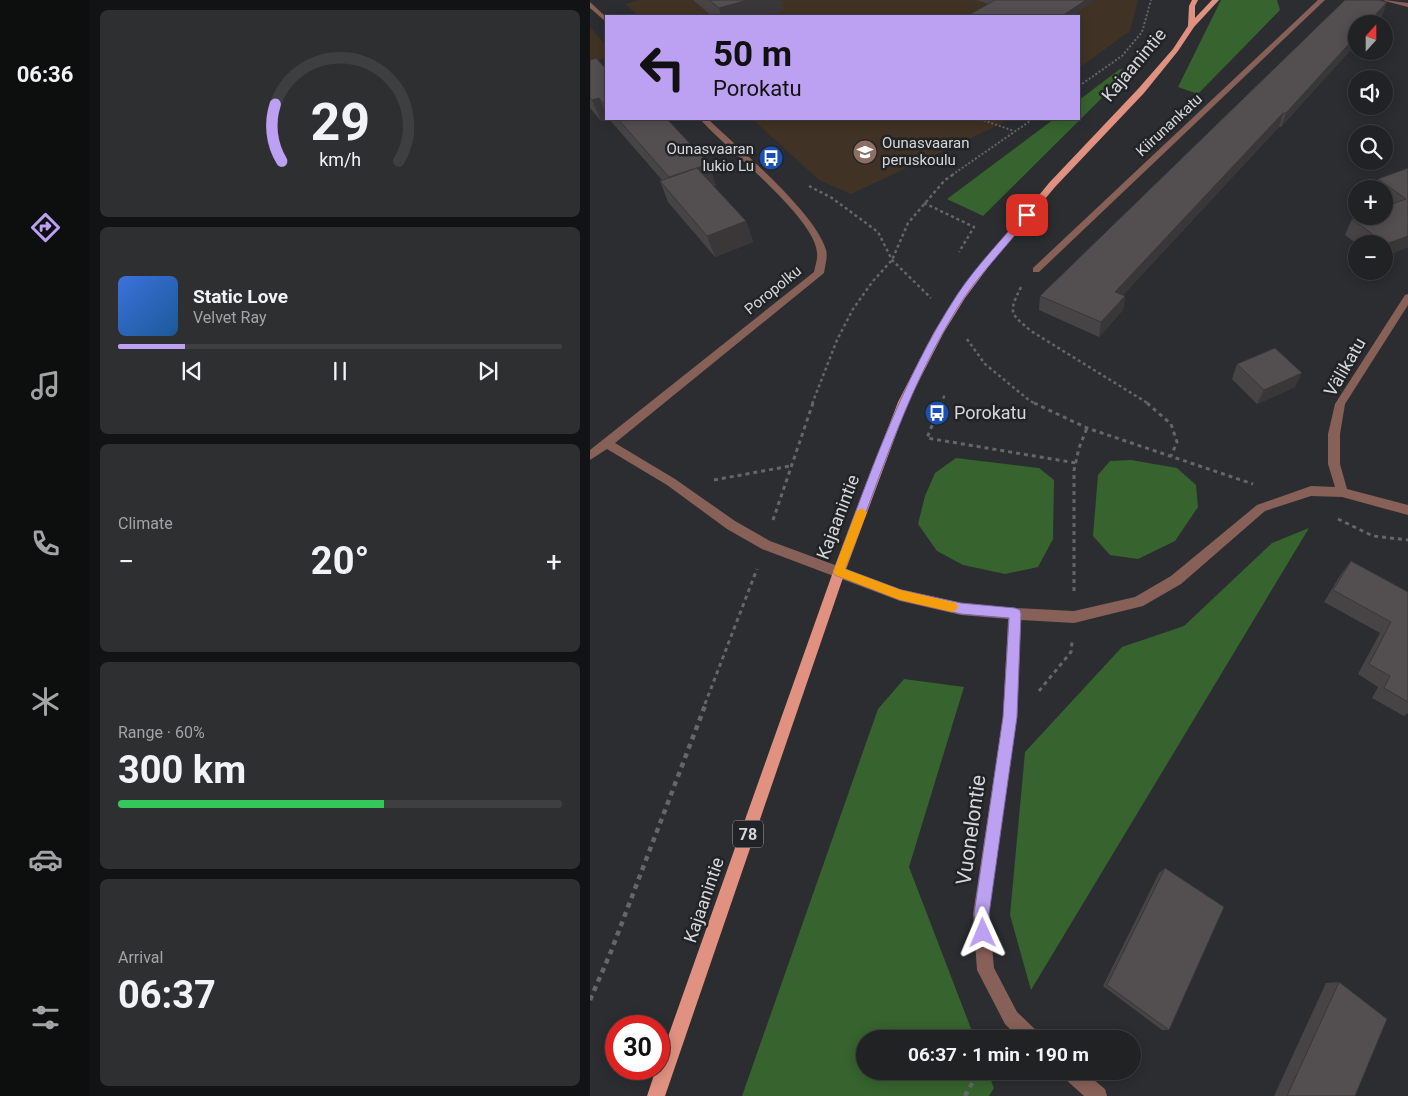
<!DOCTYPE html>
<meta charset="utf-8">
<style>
:root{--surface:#212224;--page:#2d2f31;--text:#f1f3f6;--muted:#a2a4a6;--line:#3e3f41;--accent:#bca0f2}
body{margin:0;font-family:Roboto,sans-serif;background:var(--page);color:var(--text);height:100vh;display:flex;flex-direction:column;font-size:19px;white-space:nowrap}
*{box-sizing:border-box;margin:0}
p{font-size:16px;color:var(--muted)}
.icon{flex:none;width:28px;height:28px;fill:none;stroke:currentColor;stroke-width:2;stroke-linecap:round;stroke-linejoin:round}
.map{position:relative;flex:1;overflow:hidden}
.drawer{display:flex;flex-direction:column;gap:10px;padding:10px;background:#121314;width:500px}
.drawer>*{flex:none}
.top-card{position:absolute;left:15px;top:15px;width:475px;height:105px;border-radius:0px;box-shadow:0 2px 12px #0003,0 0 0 1px var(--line);background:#bca0f2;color:#111;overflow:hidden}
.needle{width:32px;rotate:21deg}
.tools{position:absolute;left:758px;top:15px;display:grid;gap:10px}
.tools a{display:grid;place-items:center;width:45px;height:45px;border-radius:50%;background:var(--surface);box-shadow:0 2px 12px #0003,0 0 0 1px var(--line);font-size:25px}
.speed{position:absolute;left:15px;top:1015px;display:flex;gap:10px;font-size:25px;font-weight:700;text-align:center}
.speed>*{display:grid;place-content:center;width:65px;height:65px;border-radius:50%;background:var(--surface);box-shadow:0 2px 12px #0003,0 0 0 1px var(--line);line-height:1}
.speed .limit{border:8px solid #d22;background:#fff;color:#111}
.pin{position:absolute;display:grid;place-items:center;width:42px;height:42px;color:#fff;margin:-21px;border-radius:10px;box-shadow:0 2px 8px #0006}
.me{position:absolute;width:55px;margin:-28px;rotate:359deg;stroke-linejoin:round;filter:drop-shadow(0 0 4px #0008)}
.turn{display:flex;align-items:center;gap:18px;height:105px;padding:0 25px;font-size:22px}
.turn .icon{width:65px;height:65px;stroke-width:2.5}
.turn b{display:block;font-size:35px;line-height:42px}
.big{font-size:38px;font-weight:700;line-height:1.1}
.drawer .card{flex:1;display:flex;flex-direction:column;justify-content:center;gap:8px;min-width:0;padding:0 18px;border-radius:8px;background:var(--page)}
.drawer .dial{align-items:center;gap:0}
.dial svg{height:130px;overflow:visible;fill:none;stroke:var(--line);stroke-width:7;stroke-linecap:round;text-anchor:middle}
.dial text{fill:var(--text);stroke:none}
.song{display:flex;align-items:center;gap:15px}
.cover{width:60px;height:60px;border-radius:8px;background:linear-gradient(135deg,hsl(220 70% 55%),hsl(210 70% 35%))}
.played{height:5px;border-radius:2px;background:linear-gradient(90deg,var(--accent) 15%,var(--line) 15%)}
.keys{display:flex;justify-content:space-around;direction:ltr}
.heat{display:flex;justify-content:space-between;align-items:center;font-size:28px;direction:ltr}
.charge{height:8px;border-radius:4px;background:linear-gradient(90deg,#34c759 60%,var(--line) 0)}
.trip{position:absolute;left:266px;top:1030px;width:285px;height:50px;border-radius:25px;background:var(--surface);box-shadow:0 2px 12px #0003,0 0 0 1px var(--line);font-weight:700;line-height:50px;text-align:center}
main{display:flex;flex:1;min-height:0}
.menu{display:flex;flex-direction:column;width:90px;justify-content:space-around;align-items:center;background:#0d0e0e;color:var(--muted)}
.menu .icon{width:35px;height:35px}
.menu .selected{color:var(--accent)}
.menu b{font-size:22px;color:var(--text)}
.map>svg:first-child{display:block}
</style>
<main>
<nav class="menu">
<b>06:36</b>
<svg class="icon selected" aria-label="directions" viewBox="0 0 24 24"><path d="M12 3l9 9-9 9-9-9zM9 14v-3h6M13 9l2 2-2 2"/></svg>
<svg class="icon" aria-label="music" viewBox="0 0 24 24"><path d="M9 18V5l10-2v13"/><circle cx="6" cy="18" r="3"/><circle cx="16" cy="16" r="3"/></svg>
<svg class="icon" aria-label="phone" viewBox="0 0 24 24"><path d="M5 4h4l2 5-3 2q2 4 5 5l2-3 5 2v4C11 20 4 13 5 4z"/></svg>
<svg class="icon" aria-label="climate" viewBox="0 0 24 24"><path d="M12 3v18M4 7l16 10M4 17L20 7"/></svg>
<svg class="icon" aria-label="car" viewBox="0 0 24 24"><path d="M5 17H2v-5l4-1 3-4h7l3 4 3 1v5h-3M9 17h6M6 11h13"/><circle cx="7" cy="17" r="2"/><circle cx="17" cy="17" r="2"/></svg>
<svg class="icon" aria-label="filters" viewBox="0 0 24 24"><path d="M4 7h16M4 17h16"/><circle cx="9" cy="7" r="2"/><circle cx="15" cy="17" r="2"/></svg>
</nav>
<section class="drawer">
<div class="card dial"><svg viewBox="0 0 100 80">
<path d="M14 69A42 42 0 1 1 86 69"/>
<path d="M14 69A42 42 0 0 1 10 34" stroke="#bca0f2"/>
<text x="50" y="56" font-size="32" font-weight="700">29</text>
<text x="50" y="72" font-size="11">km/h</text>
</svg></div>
<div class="card">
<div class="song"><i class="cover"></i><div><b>Static Love</b><p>Velvet Ray</p></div></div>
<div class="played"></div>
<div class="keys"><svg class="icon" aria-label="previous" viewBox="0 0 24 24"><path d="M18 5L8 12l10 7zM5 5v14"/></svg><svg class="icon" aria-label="pause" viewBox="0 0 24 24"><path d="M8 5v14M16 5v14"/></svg><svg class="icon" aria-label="next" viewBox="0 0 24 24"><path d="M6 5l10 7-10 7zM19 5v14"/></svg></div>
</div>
<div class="card"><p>Climate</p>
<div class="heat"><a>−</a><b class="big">20°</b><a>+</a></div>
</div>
<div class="card"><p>Range · 60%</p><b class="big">300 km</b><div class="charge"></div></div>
<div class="card"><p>Arrival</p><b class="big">06:37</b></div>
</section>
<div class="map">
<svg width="818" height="1096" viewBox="0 0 818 1096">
<rect width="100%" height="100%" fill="#2c2d30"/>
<g fill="#403224">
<path d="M49 0H548L540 31 489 68V16H49L35 4Z"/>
<path d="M0 27 16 45V58L0 63Z"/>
<path d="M162 119H418L411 124 261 194 229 180Z"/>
</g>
<g fill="#36632e">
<path d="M631 0H687L690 10 608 94 588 87Z"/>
<path d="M530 69 539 71 393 216 357 199 464 119H489V100Z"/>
<path d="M366 458 449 468 464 480 463 539 448 567 415 574 373 565 347 551 328 524 335 496 345 473Z"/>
<path d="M541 460 587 468 606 485 608 507 585 541 548 559 520 555 503 536 508 475 520 461Z"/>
<path d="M719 528 441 990 420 915 435 752 532 647 594 626 682 543Z"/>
<path d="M314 679 374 687 319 867 385 1039H275V1071H397L404 1088 399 1096H152L288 709Z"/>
</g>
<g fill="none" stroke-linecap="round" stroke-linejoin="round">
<g stroke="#656668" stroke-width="2" stroke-dasharray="2 2" stroke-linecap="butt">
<path d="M489 86 532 56 552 32 561 0"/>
<path d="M390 119 424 131"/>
<path d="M362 175 443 119"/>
</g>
<g stroke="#656668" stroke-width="2.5" stroke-dasharray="3 3" stroke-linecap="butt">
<path d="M219 186 242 198 288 232 302 260 341 298"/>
<path d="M334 203 384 227 369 252"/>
<path d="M431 287C418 313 420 313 441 331L559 404"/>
<path d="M377 339 395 364 440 401 447 404"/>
<path d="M222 404 247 340 263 309 283 281 302 260 318 223 355 180 364 174"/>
<path d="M351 404 355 394"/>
</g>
<g stroke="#656668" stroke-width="3" stroke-dasharray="4 4" stroke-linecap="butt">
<path d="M351 403 337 438 486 463"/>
<path d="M444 403 497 428 663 484"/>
<path d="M557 403 581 424 587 442 581 456"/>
<path d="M124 480 200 466"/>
<path d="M748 519 783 536 818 540"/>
<path d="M183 520 223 403"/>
<path d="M484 591V470L489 448 497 428"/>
<path d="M449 691 481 652 482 642"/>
<path d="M115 704 167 569"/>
</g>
<g stroke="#656668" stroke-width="4.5" stroke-dasharray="5 5" stroke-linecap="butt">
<path d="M0 1000 20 954 116 703"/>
<path d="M375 1096 389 1071"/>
</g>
<g fill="#876057" fill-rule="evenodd">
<path d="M728 0H735L449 272H443V268Z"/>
<path d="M794 0 818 3V7L795 1Z"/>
<path d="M0 2 16 17V22L0 8Z"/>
<path d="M110 119H118C148 148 226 213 236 250 238 257 235 266 234 273L25 443 85 479 145 521 180 541 310 589 371 603 425 608 484 611 545 597 581 576 667 505 721 486 745 487 738 464V434L745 404 815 295 818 294V305L755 404 750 434V464L757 489 818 505V515L752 497 721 496 675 511 591 584 553 606 484 623 431 620 427 717 399 914 404 968 427 1012 449 1033 452 1039H430L415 1024 387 970 383 914 413 717 418 619 371 615 310 601 172 549 137 529 77 485 17 449 0 460V450L224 272C225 266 228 259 227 253 226 218 135 148 110 119Z"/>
<path d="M470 1071H493L515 1089 517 1096H494L473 1077Z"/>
</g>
<path fill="#e1917f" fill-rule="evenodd" d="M602 0H608L605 6V18L622 0H629L604 27 588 51 554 93 465 187 402 262 375 298 354 332 318 402 255 572 75 1096H57L66 1069H69V1062L243 572 308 402 344 332 368 294 459 183 548 89 583 49 598 26 599 6Z"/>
</g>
<g fill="#474445">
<path d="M103 0H192L194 10 173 16H122Z"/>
<path d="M387 0H506L399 4Z"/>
<path d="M755 0H789L797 2 792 15 784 24H766V44L691 127H689L533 295 535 296 533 310 509 337 449 310 450 296Z"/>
<path d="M0 60 16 69V119H77L126 185 123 186 156 221 163 242 125 257 78 202 70 181 72 180 19 119 11 121 0 108Z"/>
<path d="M818 168V247L794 257V244H767L755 235 762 219 797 206 794 203V189H783L788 179Z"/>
<path d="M647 364 705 387 667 404 642 379Z"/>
<path d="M761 561 818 592V713L814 716 782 698 788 687 768 674 790 633 734 602 751 574Z"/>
<path d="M575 868 579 1030H572L513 986 569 873Z"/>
<path d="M749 982 765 1096H684L736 983Z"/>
</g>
<g fill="#3a3738">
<path d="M158 0H192L194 10 173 16H131L129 8Z"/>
<path d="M496 0H506L482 16H472Z"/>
<path d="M797 2 792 15 784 24H777Z"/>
<path d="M766 36V44L691 127 696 113Z"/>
<path d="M9 98 16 114V119H19L11 121 2 100Z"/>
<path d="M693 113 689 127 523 306 525 292Z"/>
<path d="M119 164 126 185 87 198 79 177Z"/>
<path d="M156 221 163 242 125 257 117 236Z"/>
<path d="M818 236V247L794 257V248L796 244Z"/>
<path d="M535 296 533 310 509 337 511 322Z"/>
<path d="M712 373 705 387 667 404 674 390Z"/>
</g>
<g fill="#534f50" stroke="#3a3738">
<path d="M119 0H158L129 8Z"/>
<path d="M405 0H496L472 16H377Z"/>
<path d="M755 0H789L797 2 777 24H766V36L696 113H693L525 292 535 296 511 322 450 296Z"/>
<path d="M6 58 16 69V106L9 98 2 100 0 98V60Z"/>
<path d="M28 119H77L119 164 79 177Z"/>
<path d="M107 168 156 221 117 236 70 181Z"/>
<path d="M818 168V236L796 244 762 219 770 216H794V207L816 199 788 179Z"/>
<path d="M685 348 712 373 674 390 647 364Z"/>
<path d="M761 561 818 592V702L794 688 800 676 779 664 801 622 743 590Z"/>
<path d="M575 868 634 907 579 1030 517 985Z"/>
<path d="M749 982 797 1019 765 1096H697Z"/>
</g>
<path fill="#bca0f2" stroke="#7a689d" d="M434 213 441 215C420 243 394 269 374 298 320 380 290 477 255 569L311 590 371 603 425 608 430 610 431 614 427 717 399 914 400 933 398 938 393 941 387 938 384 914 413 717 419 618 371 614 310 600 245 575 243 572C279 477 311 381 367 295 386 266 412 240 434 213Z"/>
<path fill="#f59e0b" d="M271 508 277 512 255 569 311 590 366 603 368 607 366 610 362 612 310 600 245 575 243 572 266 512Z"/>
<defs>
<symbol id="school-disc" viewBox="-11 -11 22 22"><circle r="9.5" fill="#8d6e63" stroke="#222326"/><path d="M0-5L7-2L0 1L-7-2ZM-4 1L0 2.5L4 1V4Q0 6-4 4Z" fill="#fff"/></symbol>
<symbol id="bus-disc" viewBox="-11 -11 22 22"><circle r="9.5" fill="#1a4fb4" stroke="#222326"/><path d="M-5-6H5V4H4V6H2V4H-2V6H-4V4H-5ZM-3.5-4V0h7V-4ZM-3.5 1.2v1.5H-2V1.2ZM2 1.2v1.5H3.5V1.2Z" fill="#fff"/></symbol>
</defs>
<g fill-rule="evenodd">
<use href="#school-disc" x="261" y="138" width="28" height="28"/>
<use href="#bus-disc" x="167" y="144" width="28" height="28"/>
<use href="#bus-disc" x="333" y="399" width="28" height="28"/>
</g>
<g text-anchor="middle" stroke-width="5" stroke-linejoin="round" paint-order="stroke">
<g font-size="15" fill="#d6d7d8" stroke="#222326">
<text transform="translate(579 125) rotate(-43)" y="5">Kiirunankatu</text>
<text transform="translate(183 290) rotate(-39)" y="5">Poropolku</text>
</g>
<g font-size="15" fill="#d6d7d8" stroke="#222326" text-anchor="start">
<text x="292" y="148">Ounasvaaran<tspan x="292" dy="17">peruskoulu</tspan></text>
<text x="164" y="154" text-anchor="end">Ounasvaaran<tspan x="164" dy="17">lukio Lu</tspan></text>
</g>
<rect fill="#222326" stroke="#a0a1a3" stroke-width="1" x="143" y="820.5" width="30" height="27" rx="4"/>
<g font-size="16" font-weight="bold" fill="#d6d7d8">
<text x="158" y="840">78</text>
</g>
<g font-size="18" fill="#d6d7d8" stroke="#222326">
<text transform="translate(544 65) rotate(-50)" y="6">Kajaanintie</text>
<text transform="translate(755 367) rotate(-60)" y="6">Välikatu</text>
<text transform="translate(248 517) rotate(-69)" y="6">Kajaanintie</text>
<text transform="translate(114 900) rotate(-71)" y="6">Kajaanintie</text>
</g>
<g font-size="18" fill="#d6d7d8" stroke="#222326" text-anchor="start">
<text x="364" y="419">Porokatu</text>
</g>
<g font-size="21" fill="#d6d7d8" stroke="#222326">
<text transform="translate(381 830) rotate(-82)" y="7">Vuonelontie</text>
</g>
</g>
</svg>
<div class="tools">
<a><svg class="needle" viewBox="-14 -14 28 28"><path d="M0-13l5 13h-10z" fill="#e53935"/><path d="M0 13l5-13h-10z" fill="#a2a4a6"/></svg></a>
<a><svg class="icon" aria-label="sound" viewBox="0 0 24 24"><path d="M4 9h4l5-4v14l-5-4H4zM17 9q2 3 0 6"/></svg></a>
<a><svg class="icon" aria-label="search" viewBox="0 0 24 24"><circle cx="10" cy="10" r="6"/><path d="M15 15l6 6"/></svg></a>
<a>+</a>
<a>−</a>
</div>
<div class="speed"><div class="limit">30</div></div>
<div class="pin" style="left:437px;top:215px;background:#d93025"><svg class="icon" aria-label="arrive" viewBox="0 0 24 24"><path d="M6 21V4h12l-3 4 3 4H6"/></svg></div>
<svg class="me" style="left:393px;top:933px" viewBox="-20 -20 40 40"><path d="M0-17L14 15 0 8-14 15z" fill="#bca0f2" stroke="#fff" stroke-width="4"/></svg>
<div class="trip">06:37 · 1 min · 190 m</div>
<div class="top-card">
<div class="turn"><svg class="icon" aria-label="left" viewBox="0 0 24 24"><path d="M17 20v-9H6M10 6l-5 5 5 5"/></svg><div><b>50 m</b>Porokatu</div></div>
</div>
</div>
</main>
